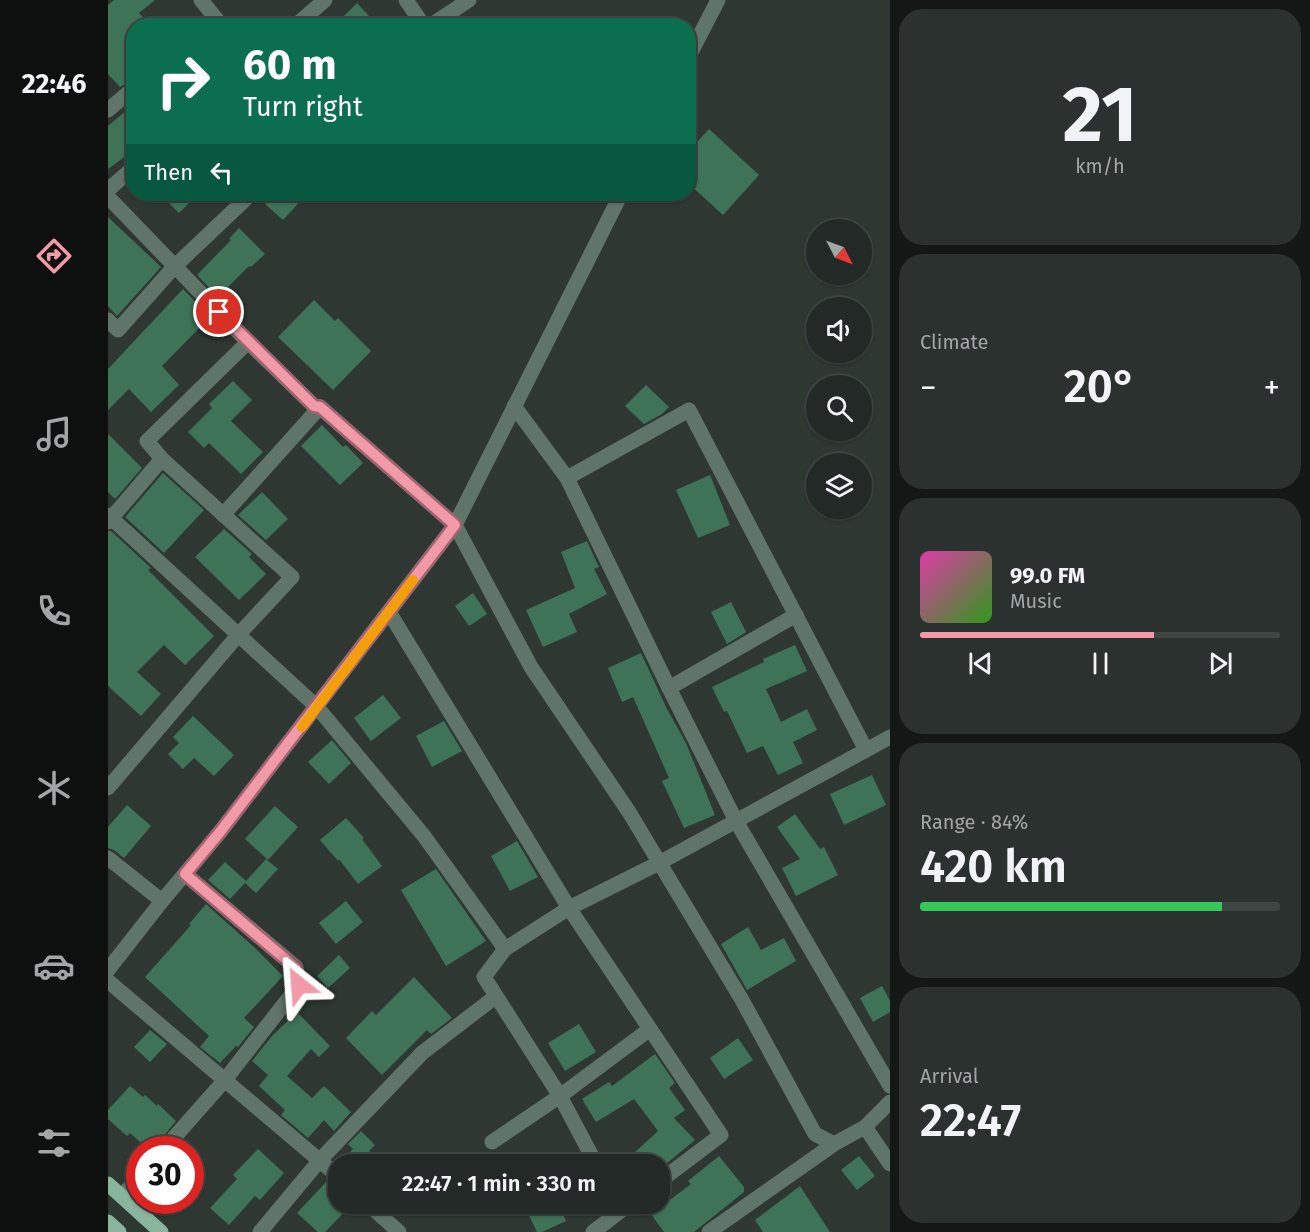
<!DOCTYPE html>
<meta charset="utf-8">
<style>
:root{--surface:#222926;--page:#2a312e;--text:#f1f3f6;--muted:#a2a6a7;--line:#3f4543;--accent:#f39aa9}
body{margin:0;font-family:"Fira Sans",sans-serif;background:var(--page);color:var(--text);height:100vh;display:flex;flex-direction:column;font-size:22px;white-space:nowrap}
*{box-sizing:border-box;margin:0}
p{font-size:20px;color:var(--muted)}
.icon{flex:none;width:33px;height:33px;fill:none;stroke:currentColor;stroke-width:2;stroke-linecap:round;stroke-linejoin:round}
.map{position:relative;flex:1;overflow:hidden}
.drawer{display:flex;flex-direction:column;gap:9px;padding:9px;background:#131715;width:420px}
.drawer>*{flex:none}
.banner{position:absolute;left:18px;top:18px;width:570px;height:183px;border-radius:24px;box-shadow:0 2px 4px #0004,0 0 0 2px var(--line);background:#0b6e4f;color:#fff;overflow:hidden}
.needle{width:39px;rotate:132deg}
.controls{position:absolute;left:698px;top:219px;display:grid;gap:12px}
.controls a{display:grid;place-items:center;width:66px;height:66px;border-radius:50%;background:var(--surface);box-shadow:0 2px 4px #0004,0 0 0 2px var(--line);font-size:30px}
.speed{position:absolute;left:18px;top:1136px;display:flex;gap:12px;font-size:30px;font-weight:700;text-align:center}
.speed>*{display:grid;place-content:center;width:78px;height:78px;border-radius:50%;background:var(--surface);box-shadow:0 2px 4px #0004,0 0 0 2px var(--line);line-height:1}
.speed .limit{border:9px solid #d22;background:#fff;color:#111}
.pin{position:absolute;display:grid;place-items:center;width:51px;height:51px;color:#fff;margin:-26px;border:3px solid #fff;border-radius:50%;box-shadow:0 2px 6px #0007}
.me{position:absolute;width:66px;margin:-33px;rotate:332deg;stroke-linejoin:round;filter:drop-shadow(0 0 4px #0008)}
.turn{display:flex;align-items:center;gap:21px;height:126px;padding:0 18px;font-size:27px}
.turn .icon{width:78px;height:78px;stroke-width:2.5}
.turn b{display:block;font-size:42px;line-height:51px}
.then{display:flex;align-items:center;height:57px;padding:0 18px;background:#0003;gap:12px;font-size:22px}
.big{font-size:45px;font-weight:600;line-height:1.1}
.drawer .widget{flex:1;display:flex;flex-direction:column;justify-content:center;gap:9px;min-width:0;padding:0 21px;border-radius:24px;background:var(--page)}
.drawer .dial{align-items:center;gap:0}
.dial b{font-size:78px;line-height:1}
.song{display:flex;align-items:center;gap:18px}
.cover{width:72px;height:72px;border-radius:9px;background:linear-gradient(135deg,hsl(320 70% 55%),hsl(110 70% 35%))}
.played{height:6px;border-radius:3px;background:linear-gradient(90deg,var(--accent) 65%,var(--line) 65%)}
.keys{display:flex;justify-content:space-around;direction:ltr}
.heat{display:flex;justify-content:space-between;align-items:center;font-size:33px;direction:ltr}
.charge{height:9px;border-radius:4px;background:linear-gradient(90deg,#34c759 84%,var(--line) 0)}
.trip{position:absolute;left:220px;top:1154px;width:342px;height:60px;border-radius:24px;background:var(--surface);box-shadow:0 2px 4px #0004,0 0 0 2px var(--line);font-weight:600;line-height:60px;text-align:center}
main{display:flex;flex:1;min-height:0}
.tabs{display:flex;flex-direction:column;width:108px;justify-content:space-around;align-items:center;background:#0e100f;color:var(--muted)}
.tabs .icon{width:42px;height:42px}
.tabs .active{color:var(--accent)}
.tabs b{font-size:27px;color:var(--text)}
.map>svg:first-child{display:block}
</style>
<main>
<nav class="tabs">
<b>22:46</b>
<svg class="icon active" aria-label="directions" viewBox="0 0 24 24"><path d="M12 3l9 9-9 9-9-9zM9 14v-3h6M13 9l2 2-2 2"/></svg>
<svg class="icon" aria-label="music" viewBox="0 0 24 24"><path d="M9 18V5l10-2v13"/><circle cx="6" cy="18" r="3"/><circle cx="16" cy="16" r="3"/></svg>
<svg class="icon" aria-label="phone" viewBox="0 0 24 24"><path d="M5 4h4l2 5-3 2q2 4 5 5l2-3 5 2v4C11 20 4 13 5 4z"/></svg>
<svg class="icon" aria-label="climate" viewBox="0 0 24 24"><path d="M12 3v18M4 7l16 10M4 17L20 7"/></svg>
<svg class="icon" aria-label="car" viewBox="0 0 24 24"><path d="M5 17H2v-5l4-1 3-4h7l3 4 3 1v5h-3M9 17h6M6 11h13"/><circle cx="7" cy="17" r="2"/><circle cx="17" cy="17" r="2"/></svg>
<svg class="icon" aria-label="filters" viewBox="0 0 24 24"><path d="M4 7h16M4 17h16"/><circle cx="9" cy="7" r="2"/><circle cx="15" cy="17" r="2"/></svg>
</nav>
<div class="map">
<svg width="782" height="1232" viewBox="0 0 782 1232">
<rect width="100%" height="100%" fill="#2e3732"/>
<g fill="#3f7358">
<path d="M6 0H47L31 13 40 22 36 26H26V78L12 87 0 74V5Z"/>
<path d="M249 3 270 26H226Z"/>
<path d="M26 104V150L0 169V126Z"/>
<path d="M601 129 651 175 615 215 580 183V152Z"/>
<path d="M52 194H90L71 213Z"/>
<path d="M167 194H199L175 220 157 204Z"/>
<path d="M0 217 53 267 9 316 0 306Z"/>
<path d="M131 228 157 254 143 267 141 266 110 297 89 275 123 240 121 239Z"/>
<path d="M75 289 102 317 54 366 71 385 43 412 21 389 0 410V369Z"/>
<path d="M206 300 227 321 230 318 263 351 225 390 170 337Z"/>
<path d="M125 381 144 400 123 421 155 452 133 474 101 443 96 448 80 432 104 408 101 404Z"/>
<path d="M538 385 561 407 554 414 536 424 517 406Z"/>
<path d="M214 425 235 447 238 445 255 463 232 485 193 446Z"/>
<path d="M0 434 34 468 7 499 0 492Z"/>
<path d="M55 473 96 510 56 553 17 517Z"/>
<path d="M602 475 622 525 590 538 568 490Z"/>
<path d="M154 492 180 519 158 540 130 515Z"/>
<path d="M116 529 144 554 141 557 158 574 131 600 87 557Z"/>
<path d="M0 531H3L43 568 40 570 106 636 77 665 56 645 29 672 53 694 33 716 0 686Z"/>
<path d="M479 541 491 567 486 569 499 594 461 614 469 632 435 647 418 610 467 588 453 552Z"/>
<path d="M365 593 379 614 361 626 347 606Z"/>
<path d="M623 602 638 632 619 644 603 612Z"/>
<path d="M687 645 699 671 658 689 673 722 699 709 709 730 685 742 695 763 670 775 655 746 639 753 619 711 616 712 604 687 656 662 655 659Z"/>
<path d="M533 653 559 709 578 743 607 815 576 828 554 781 561 778 525 697 514 702 500 668Z"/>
<path d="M275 695 293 718 263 741 246 718Z"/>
<path d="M85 716 126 755 106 776 86 758 75 769 60 754 71 743 65 737Z"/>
<path d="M336 721 354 751 324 767 308 736Z"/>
<path d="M224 740 243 763 221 784 200 762Z"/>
<path d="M764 775 778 805 736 825 722 794Z"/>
<path d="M19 805 43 826 16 858 6 850 0 848V827Z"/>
<path d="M167 806 190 827 160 860 137 839Z"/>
<path d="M687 814 712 849 716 847 730 875 688 896 674 868 692 859 669 827Z"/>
<path d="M238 818 256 838 254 839 274 866 250 884 231 859 230 861 212 840Z"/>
<path d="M409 841 430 877 402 891 383 856Z"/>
<path d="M158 859 170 869 148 893 137 883 122 899 100 880 117 862 138 881Z"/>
<path d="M328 869 378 941 338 966 293 890Z"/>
<path d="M238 901 255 922 228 944 211 923Z"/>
<path d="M98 904 149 950 175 976 136 1018 146 1027 130 1047 128 1046 112 1063 92 1047 101 1036 37 977 83 925 81 924Z"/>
<path d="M640 927 653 950 676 938 688 961 639 990 613 944Z"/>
<path d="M231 955 242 968 220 988 209 976Z"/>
<path d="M306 977 344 1018 323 1034 319 1030 274 1075 238 1038 264 1011 268 1015Z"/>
<path d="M774 986 782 1001V1012L765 1022 752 998Z"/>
<path d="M189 1012 222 1046 211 1057 203 1049 179 1076 204 1098 216 1086 243 1112 226 1131 216 1120 200 1138 173 1115 177 1110 151 1086 160 1075 144 1061 164 1036Z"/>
<path d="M471 1024 488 1052 457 1071 440 1043Z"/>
<path d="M42 1030 59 1044 42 1062 26 1047Z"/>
<path d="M630 1038 645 1060 616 1079 602 1058Z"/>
<path d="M547 1054 567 1083 561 1088 577 1110 566 1118 587 1140 558 1164H514L550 1131 526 1099 488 1122 474 1099 501 1082 504 1086Z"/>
<path d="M22 1086 35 1097 37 1095 49 1106 50 1104 68 1121 45 1149H40L22 1133 19 1136 0 1119V1110Z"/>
<path d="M253 1131 267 1145 261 1151 275 1164H231L245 1149 240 1144Z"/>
<path d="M150 1149 176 1173 152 1200 147 1196 121 1225 102 1208 129 1179 125 1175Z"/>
<path d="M611 1156 636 1187V1192L586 1232H556L543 1214 583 1184 580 1181Z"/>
<path d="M751 1156 767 1176 749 1190 733 1170Z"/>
<path d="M220 1180 231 1187V1203H245L217 1232H210L189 1213Z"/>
<path d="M692 1186 722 1232H655L647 1220Z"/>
<path d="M415 1203H450L458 1221 434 1232H429Z"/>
</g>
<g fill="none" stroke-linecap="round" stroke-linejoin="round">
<g stroke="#607569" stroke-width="15">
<path d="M93 0 114 26"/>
<path d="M298 0 316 26"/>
<path d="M187 26 217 0"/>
<path d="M322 26 361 0"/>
<path d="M580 58 610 0"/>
<path d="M0 110 26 88"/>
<path d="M0 190 26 167"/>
<path d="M0 197 140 342 206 406 212 407 347 525 423 667 521 812 634 1000 707 1134 726 1144 757 1127 782 1164"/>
<path d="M0 320 10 330 66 267 143 194"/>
<path d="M406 406 459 478 561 688 628 821 782 1086"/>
<path d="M459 478 581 410 758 750"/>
<path d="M0 515 209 707 316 836 397 949"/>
<path d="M115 515 212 407"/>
<path d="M0 522 54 459"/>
<path d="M281 612 461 908 613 1135 552 1181"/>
<path d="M561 688 688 615"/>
<path d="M0 788 131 634 184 577 54 459 39 441 140 342"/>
<path d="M0 858 54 901"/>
<path d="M0 970 54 901 112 832 347 525 513 194"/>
<path d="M0 981 231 1177"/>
<path d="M757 1127 782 1102"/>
<path d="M384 1142 452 1096 542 1029"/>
<path d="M56 1149 116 1081 191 985 188 967 77 874"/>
<path d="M488 1164 452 1096 376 977 397 949 461 908 551 863 782 737"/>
<path d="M14 1196 32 1176"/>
<path d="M259 1203 291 1232"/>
<path d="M152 1232 212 1160 314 1053 387 997"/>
<path d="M485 1232 523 1203"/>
<path d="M601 1232 726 1144"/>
</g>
<g stroke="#88b59b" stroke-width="15">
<path d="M0 1184 53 1232"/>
<path d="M0 1222 11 1232"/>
</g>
</g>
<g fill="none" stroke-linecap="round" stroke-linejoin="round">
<defs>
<path id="route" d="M111 312 206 406 212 407 347 525 112 832 77 874 188 968 191 985"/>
</defs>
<use href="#route" stroke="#9e646e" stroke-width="15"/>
<use href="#route" stroke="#f39aa9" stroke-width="10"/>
<path stroke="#f59e0b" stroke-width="10" d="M194 727 305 580"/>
</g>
</svg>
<div class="controls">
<a><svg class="needle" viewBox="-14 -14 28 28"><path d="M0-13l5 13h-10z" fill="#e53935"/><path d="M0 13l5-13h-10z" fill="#a2a6a7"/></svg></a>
<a><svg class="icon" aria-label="sound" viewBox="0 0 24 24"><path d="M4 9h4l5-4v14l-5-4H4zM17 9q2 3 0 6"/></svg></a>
<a><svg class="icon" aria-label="search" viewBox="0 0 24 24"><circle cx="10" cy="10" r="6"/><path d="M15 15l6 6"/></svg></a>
<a><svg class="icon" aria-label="layers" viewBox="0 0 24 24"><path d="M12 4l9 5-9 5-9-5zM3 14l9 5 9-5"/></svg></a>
</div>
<div class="speed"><div class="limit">30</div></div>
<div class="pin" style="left:111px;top:312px;background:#d93025"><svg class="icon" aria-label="arrive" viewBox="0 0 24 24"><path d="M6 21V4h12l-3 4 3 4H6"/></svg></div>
<svg class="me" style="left:191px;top:985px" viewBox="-20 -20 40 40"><path d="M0-17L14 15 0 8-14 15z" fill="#f39aa9" stroke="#fff" stroke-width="4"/></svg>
<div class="trip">22:47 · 1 min · 330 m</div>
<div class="banner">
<div class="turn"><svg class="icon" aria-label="right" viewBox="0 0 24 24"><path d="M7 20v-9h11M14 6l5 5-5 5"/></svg><div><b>60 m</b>Turn right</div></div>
<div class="then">Then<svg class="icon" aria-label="left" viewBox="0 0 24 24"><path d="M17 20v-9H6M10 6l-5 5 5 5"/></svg></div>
</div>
</div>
<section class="drawer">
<div class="widget dial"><b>21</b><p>km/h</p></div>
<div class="widget"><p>Climate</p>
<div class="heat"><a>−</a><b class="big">20°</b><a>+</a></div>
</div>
<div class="widget">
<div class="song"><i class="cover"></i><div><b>99.0 FM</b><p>Music</p></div></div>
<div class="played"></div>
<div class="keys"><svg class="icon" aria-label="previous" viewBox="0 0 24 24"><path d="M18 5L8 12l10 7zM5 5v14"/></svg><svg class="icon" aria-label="pause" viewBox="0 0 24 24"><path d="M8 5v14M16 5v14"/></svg><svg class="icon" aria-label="next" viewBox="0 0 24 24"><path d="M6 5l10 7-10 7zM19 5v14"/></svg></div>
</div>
<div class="widget"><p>Range · 84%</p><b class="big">420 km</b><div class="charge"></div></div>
<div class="widget"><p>Arrival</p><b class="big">22:47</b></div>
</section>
</main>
